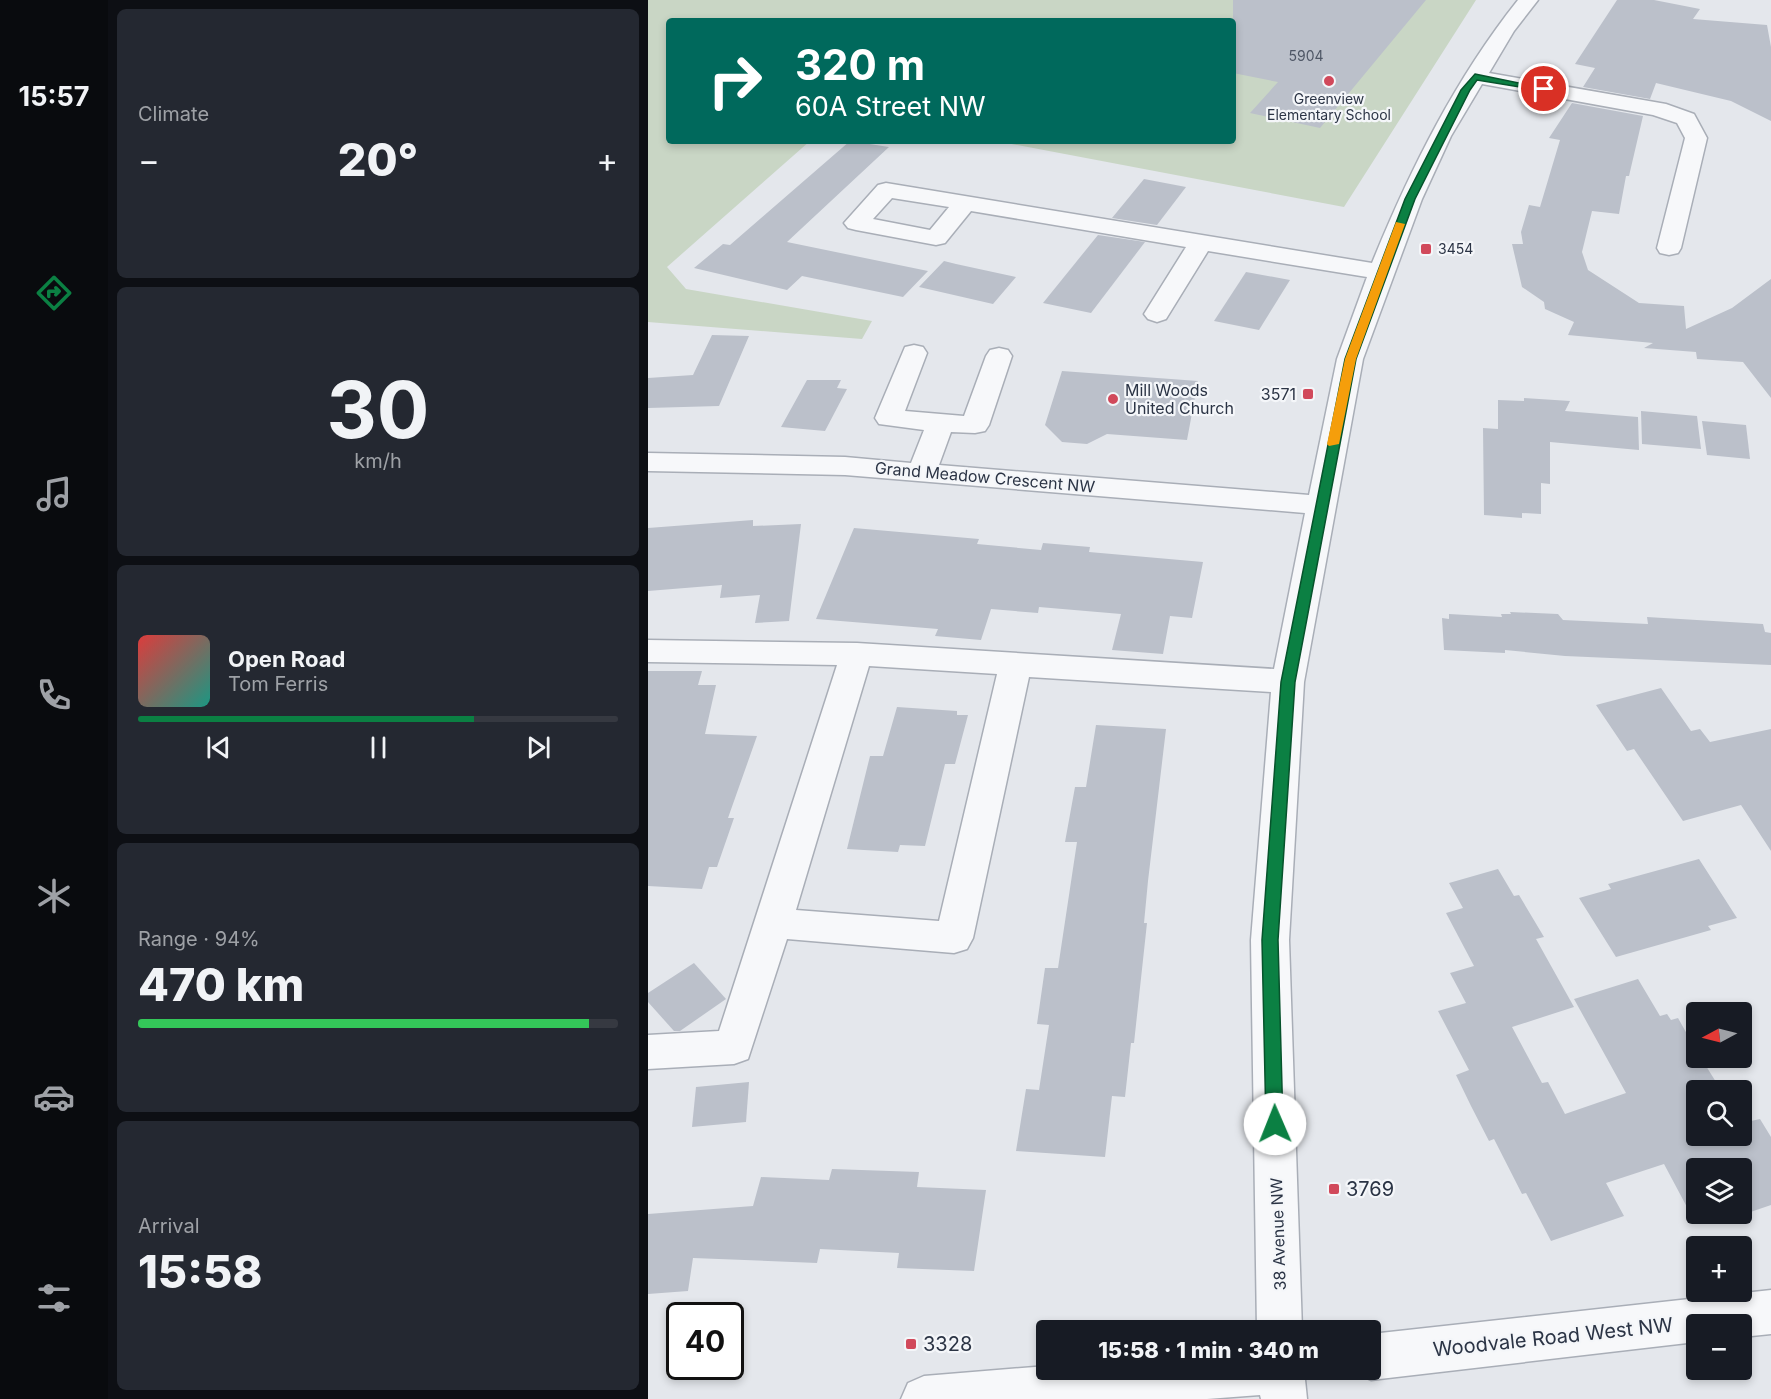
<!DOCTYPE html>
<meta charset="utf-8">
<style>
:root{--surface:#171b24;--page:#242831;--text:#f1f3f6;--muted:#9ea1a6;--line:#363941;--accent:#0b8043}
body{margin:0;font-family:Inter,sans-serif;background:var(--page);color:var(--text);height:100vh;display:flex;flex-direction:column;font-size:22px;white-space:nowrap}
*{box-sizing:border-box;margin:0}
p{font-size:20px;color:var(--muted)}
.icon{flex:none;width:33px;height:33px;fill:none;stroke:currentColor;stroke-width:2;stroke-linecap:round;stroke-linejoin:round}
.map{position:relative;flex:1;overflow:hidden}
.side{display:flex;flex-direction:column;gap:9px;padding:9px;background:#0d0f14;width:540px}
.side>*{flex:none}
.top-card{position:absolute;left:18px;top:18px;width:570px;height:126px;border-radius:6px;box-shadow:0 3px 9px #0003;background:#00695c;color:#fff;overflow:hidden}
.needle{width:39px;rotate:263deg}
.buttons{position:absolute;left:1038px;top:1002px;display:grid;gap:12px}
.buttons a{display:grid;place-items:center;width:66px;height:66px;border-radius:6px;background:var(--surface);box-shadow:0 3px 9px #0003;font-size:30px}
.speed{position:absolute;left:18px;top:1302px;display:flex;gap:12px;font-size:30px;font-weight:700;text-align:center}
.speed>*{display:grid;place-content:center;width:78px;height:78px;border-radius:50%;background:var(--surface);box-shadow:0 3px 9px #0003;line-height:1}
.speed .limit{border:3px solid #111;border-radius:9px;background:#fff;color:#111}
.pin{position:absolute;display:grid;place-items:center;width:51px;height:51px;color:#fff;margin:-26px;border:3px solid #fff;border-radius:50%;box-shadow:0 2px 6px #0007}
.me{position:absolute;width:66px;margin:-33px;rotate:359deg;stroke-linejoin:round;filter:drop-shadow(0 0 4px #0008)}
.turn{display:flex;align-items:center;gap:21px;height:126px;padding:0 30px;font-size:27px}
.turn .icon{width:78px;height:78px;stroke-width:2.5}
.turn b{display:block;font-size:42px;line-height:51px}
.big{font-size:45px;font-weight:800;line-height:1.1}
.side .widget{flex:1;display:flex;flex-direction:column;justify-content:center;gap:9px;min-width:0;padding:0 21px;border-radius:9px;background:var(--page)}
.side .dial{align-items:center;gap:0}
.dial b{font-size:78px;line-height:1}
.song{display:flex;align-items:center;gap:18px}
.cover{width:72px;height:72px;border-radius:9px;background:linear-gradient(135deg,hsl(0 70% 55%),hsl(170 70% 35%))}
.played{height:6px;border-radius:3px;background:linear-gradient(90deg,var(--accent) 70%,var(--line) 70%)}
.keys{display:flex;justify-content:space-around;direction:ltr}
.heat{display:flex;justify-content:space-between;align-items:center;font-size:33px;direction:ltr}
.charge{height:9px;border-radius:4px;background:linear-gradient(90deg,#34c759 94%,var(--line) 0)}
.trip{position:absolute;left:388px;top:1320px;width:345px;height:60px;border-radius:6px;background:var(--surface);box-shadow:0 3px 9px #0003;font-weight:800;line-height:60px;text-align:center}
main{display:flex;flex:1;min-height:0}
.dock{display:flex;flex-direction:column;width:108px;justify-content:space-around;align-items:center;background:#090b0e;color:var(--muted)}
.dock .icon{width:42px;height:42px}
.dock .current{color:var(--accent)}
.dock b{font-size:27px;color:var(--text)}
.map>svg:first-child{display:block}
</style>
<main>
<nav class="dock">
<b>15:57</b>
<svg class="icon current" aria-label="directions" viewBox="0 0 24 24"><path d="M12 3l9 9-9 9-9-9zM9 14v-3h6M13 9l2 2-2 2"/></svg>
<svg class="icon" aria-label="music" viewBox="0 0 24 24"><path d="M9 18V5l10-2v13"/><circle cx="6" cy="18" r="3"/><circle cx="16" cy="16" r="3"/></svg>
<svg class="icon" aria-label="phone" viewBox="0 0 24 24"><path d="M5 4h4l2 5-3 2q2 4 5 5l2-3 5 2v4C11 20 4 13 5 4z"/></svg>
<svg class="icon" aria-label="climate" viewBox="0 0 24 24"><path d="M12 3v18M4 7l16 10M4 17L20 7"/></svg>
<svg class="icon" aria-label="car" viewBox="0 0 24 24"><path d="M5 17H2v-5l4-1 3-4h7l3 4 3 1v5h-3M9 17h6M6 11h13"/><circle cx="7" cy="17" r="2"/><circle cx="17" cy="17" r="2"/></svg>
<svg class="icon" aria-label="filters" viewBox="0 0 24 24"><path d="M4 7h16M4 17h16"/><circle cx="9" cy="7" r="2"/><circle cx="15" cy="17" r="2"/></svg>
</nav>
<section class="side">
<div class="widget"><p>Climate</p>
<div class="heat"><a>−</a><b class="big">20°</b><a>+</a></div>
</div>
<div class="widget dial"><b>30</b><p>km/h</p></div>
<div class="widget">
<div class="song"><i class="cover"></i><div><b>Open Road</b><p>Tom Ferris</p></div></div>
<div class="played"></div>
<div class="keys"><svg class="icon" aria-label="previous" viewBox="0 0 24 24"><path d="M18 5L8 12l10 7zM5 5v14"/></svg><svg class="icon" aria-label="pause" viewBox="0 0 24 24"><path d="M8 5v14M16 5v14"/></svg><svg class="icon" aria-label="next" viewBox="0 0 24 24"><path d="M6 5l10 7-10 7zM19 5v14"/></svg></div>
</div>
<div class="widget"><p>Range · 94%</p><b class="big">470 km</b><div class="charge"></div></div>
<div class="widget"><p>Arrival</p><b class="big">15:58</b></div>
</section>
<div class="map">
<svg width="1123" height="1399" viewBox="0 0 1123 1399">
<rect width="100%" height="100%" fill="#e4e7ec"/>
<path fill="#c9d6c5" d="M0 0H828L696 207 348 141H585V21H21V141H162L19 267 38 289 224 321 214 339 0 322Z"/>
<g fill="#bbc0ca">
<path d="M585 0H778L672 128 602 113 630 82 585 73Z"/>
<path d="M969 0H1006L1052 9 1045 19 1119 25 1123 47V121L1083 101 1008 83 1002 99 935 87 947 68 927 64Z"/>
<path d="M924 103 995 116 981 176H978L971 214 944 211 934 252 940 270 991 303 1036 306 1038 329 1084 308 1123 279V398L1095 362 1049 359 1048 352 996 348 1005 343 920 335 926 322 897 309 896 302 874 287 864 244H875L873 232 881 205 892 207 912 140 901 138Z"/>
<path d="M202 141 241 147 139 242 280 271 255 297 154 276 139 290 46 268 75 244 82 245Z"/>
<path d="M496 179 538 187 509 225 464 218Z"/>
<path d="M450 235 497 242 443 313 395 303Z"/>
<path d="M296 261 308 264 368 277 345 304 271 287Z"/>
<path d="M598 272 642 280 611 330 566 321Z"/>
<path d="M64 335 101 336 71 406 0 408V378L45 375Z"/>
<path d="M414 371 550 381 539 440 459 434 439 444 414 442 397 425Z"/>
<path d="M159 380H193L189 388 199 389 177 431 133 427Z"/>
<path d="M876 398 922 401 917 411 990 417 991 450 902 442V484L893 483V514L874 513V518L836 515 835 428 850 429V400L876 401Z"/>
<path d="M993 411 1049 416 1053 449 994 444Z"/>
<path d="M1054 421 1098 425 1102 459 1059 455Z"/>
<path d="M105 520V526L153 524 141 621 107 623 112 595 72 598 74 585 0 591V528Z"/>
<path d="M206 528 331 539 329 544 393 550 395 543 442 547 441 552 555 562 544 618 522 616 515 654 464 650 473 614 391 607 390 613 343 609 333 640 287 636 290 629 168 619Z"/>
<path d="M862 612 910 614 915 620 1000 624 999 617 1115 624 1117 632 1123 633V665L917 656 857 650V653L796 650 794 618 801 619V614L854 617 853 614H863Z"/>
<path d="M0 671H54L50 685H68L57 734 109 736 80 818H86L69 867H61L54 889 0 886Z"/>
<path d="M1013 688 1043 731 1052 729 1062 742 1123 729V851L1093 805 1035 821 986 749 979 751 948 705Z"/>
<path d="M249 707 309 711V715H320L307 764H297L277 846 252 845 250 852 199 849 222 756H235Z"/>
<path d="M448 725 518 729 500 881 496 923H499L486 1043H483L477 1097 464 1096 457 1157 368 1151 378 1089 391 1090 401 1025 389 1024 397 968H410L429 842H417L427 787H438Z"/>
<path d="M1051 859 1089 918 1060 926 1063 930 968 957 931 898 963 889 960 884Z"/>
<path d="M850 869 866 896 871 895 896 937 888 939 926 1007 864 1027 894 1083 900 1082 917 1114 978 1093 926 999 990 979 1012 1016 1019 1014 1023 1020 1030 1018 1048 1050V1058H1053L1073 1090H1048V1136H1094V1118L1100 1116 1103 1121 1112 1119 1123 1137V1205L1085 1218 1082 1214H1094V1168H1048V1214H1079L1048 1224 1016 1164 958 1183 976 1216 903 1241 878 1193 874 1194 846 1139 841 1141 823 1106 808 1075 821 1070 790 1011 818 1003 802 973 826 966 798 913 815 908 801 883Z"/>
<path d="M46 963 78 999 32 1031H26L0 1002V993Z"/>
<path d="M101 1082 98 1122 44 1127 48 1087Z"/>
<path d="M184 1169 271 1172 269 1187 338 1190 326 1271 249 1268 251 1253 172 1249 169 1263 45 1258 40 1291 0 1294V1214L105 1206 113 1177 181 1180Z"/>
</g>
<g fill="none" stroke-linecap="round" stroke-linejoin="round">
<defs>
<g id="minor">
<path d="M870 0H890L866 31 841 73 1018 104 1046 114 1059 138 1033 248 1030 253 1021 255 1012 253 1009 248 1037 138 1029 123 1005 115 834 84 803 136 774 199 715 359 656 682 641 940 654 1330H609L603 940 623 692 381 677 325 938 319 949 306 953 139 939 100 1059 86 1064 0 1069V1035L71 1031 189 665 0 662V640L209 643 626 669 657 513 197 475 0 471V453L197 457 263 463 276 430 231 424 227 418 257 347 266 345 275 347 279 353 257 411 316 416 338 356 342 350 351 348 360 350 364 356 341 425 337 431 327 433 303 432 291 465 661 495 689 359 719 277 560 251 518 319 509 322 500 319 496 314 538 247 323 211 297 243 288 245 208 230 200 228 196 223 230 185 238 183 724 263C762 170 807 79 870 0ZM244 198 301 207 282 230 225 219ZM221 666 349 674 291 921 148 910Z"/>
<path d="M1123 1290V1334L1094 1337V1324H1048V1342L723 1380 707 1373 705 1370H723V1334Z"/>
<path d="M399 1366V1370H656L659 1399H613L612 1395 559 1399H253L260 1383 276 1376Z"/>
</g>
</defs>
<use href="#minor" stroke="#a9aeb7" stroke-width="3"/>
<use href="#minor" fill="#f7f8fa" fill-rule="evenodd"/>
</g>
<path fill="#0b8043" stroke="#07532c" stroke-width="1.5" d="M827 74 900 89 896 91 829 80 822 90 767 199 708 359 647 682 630 940 635 1124 633 1129 627 1132 621 1129 618 1124 614 940 633 682 697 359 757 199 813 90Z"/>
<path fill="#f59e0b" d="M748 222 757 224 708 359 691 444 681 446 679 444 697 359Z"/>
<g fill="#d1495b" stroke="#f4f6f9" stroke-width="2">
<circle cx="681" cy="81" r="6"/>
<rect x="772" y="243" width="12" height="12" rx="3"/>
<rect x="654" y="388" width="12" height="12" rx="3"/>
<circle cx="465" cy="399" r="6"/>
<rect x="680" y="1183" width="12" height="12" rx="3"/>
<rect x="257" y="1338" width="12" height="12" rx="3"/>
</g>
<g text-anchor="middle" stroke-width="4.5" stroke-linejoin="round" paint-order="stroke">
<g font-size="14" fill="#4f5766">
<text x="658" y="61">5904</text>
</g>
<g font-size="14" fill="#2b3445" stroke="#f4f6f9">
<text x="681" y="104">Greenview<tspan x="681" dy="16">Elementary School</tspan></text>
<text x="790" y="254" text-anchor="start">3454</text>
</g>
<g font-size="16" fill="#2b3445" stroke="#f4f6f9" text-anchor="start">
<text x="477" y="396">Mill Woods<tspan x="477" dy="18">United Church</tspan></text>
<text x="648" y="400" text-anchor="end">3571</text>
</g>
<g font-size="16" fill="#2b3445" stroke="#f4f6f9">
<text transform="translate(337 477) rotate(5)" y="6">Grand Meadow Crescent NW</text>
<text transform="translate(630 1234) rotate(-92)" y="6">38 Avenue NW</text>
</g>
<g font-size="20" fill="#2b3445" stroke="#f4f6f9" text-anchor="start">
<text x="698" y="1196">3769</text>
<text x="275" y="1351">3328</text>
</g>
<g font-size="20" fill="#2b3445" stroke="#f4f6f9">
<text transform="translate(905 1337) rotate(-6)" y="7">Woodvale Road West NW</text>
</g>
</g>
</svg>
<div class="buttons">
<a><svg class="needle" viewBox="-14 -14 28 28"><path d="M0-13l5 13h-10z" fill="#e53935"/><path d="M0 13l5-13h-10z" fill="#9ea1a6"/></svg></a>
<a><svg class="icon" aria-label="search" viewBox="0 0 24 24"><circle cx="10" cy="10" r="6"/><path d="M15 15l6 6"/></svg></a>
<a><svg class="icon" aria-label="layers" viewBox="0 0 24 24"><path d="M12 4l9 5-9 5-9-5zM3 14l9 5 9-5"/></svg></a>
<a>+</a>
<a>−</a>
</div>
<div class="speed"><div class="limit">40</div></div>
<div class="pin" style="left:896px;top:89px;background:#d93025"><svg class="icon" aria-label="arrive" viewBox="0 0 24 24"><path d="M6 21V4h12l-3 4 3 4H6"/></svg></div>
<svg class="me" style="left:627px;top:1124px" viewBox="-20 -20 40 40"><circle r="19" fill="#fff"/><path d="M0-13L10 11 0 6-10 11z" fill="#0b8043"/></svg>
<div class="trip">15:58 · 1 min · 340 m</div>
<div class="top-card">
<div class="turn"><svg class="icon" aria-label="right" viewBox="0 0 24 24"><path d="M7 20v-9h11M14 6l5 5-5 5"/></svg><div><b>320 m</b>60A Street NW</div></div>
</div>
</div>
</main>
